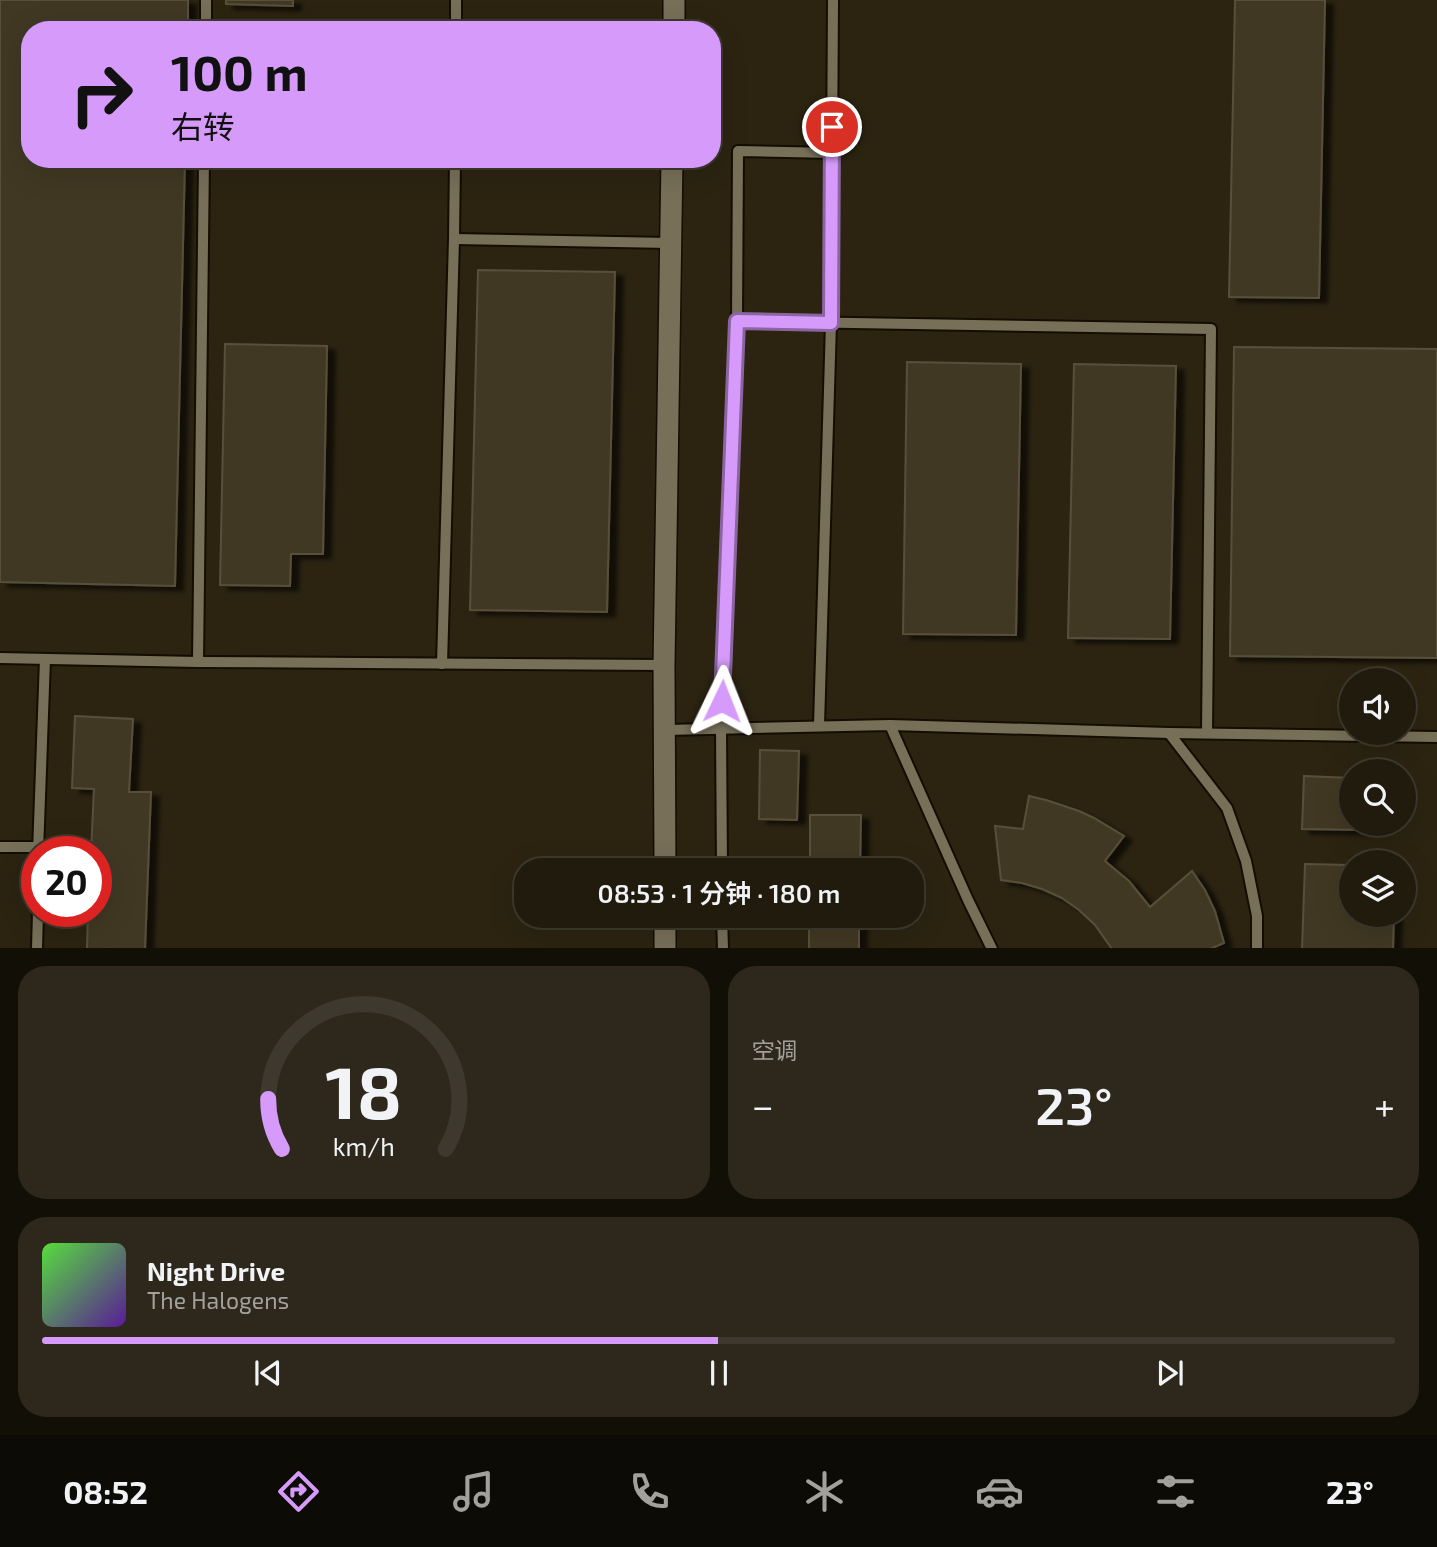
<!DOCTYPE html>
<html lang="zh">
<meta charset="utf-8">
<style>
:root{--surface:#211b0d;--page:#2d281b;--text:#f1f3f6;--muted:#a2a19d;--line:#3e392e;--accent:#d69bfa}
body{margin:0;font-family:"Exo 2","Noto Sans SC",sans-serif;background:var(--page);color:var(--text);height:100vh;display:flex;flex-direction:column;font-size:26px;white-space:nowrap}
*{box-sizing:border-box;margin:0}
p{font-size:23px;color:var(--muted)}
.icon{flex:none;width:38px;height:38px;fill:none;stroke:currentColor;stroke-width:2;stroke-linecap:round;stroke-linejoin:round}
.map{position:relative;height:948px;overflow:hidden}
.panel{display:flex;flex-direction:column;gap:18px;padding:18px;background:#120f07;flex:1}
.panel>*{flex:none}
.guide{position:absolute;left:21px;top:21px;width:700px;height:147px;border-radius:28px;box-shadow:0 7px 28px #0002,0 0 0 2px var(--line);background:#d69bfa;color:#111;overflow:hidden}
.fabs{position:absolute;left:1339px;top:668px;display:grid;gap:14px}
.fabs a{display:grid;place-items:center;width:77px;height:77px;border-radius:50%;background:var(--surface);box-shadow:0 7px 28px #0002,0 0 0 2px var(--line);font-size:35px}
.speed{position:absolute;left:21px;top:836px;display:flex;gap:14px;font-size:35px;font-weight:700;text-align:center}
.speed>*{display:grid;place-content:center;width:91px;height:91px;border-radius:50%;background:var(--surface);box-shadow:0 7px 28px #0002,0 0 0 2px var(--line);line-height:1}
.speed .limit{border:10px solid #d22;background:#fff;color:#111}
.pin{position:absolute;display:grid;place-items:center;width:60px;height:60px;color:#fff;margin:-30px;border:4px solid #fff;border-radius:50%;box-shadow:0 2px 7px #0007}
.me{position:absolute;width:77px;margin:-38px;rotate:2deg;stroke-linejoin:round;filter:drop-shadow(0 0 5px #0008)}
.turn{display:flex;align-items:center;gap:24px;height:147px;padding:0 35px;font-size:32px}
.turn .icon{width:91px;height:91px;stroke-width:2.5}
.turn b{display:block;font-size:49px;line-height:60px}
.big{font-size:52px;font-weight:600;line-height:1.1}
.panel .tile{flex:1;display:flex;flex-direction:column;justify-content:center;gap:10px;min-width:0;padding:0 24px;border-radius:28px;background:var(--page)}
.panel .dial{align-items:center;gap:0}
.dial svg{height:182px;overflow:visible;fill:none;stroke:var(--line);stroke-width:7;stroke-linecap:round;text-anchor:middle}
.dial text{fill:var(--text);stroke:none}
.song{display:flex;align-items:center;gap:21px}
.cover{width:84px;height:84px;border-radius:10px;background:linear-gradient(135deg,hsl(110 70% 55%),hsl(270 70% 35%))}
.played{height:7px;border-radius:4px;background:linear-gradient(90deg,var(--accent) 50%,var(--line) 50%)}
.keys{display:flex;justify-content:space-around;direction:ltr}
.heat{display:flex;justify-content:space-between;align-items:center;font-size:38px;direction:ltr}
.panel .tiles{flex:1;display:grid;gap:18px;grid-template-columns:1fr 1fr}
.tile:last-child{grid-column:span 2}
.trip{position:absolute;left:514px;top:858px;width:410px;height:70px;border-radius:28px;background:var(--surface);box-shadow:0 7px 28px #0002,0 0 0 2px var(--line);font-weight:600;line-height:70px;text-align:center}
.dock{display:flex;height:112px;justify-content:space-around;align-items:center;background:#0d0b05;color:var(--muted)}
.dock .icon{width:49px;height:49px}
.dock .current{color:var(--accent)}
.dock b{font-size:32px;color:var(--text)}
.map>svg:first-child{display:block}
</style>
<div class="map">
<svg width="1437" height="949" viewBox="0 0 1437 949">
<defs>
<filter id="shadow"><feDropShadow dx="8" dy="4.5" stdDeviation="2" flood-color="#0009"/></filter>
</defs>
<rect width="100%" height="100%" fill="#2c2411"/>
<g fill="#403924" stroke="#58503b" stroke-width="2" filter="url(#shadow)">
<path d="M0 0H188V30H30V159H185L175 586 0 582Z"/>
<path d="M226 0H293V6L226 4Z"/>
<path d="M1235 0H1325L1319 298 1229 297Z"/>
<path d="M478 270 615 272 607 612 470 610Z"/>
<path d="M225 344 327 346 323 554H291L290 586 220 585Z"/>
<path d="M1234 347 1437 349V658L1230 656Z"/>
<path d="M907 362 1021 364 1016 635 903 634Z"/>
<path d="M1074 364 1176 366 1170 639 1068 638Z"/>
<path d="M75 716 133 719 129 792H151L145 949H87L88 912H96V852H91L94 789 72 788Z"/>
<path d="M760 750 799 751 797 820 759 819Z"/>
<path d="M1304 776 1351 778V824H1362V830L1302 829Z"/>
<path d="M1029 796 1046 800 1079 811 1094 818 1124 836 1105 861 1129 881 1150 907 1192 871 1205 890 1215 911 1224 943 1210 949H1112L1095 925 1079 910 1062 898 1042 889 1022 883 1001 880 995 826 1023 829Z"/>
<path d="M810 815H861L860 870H810Z"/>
<path d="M1305 864 1351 865V915H1394L1393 949H1302Z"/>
<rect x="809" y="915" width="50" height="34"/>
</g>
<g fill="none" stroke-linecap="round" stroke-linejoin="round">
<defs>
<g id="lane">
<path d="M206 30V0"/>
<path d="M456 30V0"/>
<path d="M454 239 670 243"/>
<path d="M737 321 1211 329 1207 733"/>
<path d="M0 658 198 662 664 665"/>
<path d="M198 662 204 159"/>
<path d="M442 664 454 239 455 159"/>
<path d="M819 725 831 323 833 0"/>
<path d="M890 725 968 900 992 949"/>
<path d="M665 730 890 725 1169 733 1437 737"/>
<path d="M1169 733 1227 808 1246 861 1257 916V949"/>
<path d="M0 847H39"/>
<path d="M38 852 45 659"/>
<path d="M722 870 721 728 737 321 738 151 832 153"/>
<path d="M722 915 723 949"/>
<path d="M37 949 38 912"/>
</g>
<g id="street">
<path d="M674 30V0"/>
<path d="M665 870 664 665 672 159"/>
<path d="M665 915V949"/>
</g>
</defs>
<use href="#lane" stroke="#140d00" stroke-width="14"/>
<use href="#street" stroke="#140d00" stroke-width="24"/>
<use href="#lane" stroke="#776f58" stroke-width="10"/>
<use href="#street" stroke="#776f58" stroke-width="21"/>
</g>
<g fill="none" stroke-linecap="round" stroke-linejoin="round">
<defs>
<path id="route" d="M722 701 737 321 831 323 832 127"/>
</defs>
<use href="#route" stroke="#8b65a2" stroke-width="18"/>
<use href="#route" stroke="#d69bfa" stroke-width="12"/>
</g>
</svg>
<div class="fabs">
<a><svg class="icon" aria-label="sound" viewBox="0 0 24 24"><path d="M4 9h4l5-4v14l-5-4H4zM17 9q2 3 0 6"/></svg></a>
<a><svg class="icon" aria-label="search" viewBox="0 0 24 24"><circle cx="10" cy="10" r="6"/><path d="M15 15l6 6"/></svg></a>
<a><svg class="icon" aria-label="layers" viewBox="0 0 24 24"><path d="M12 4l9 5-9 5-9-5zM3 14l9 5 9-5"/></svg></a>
</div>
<div class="speed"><div class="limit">20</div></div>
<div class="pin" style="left:832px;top:127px;background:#d93025"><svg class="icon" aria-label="arrive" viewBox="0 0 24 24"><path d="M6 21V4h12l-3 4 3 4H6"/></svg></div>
<svg class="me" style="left:722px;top:701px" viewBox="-20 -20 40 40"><path d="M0-17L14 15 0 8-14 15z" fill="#d69bfa" stroke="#fff" stroke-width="4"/></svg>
<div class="trip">08:53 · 1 分钟 · 180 m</div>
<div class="guide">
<div class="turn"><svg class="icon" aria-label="right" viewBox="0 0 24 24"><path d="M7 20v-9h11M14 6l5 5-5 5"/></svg><div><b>100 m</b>右转</div></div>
</div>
</div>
<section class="panel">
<div class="tiles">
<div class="tile dial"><svg viewBox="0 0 100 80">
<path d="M14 69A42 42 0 1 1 86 69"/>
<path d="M14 69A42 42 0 0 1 8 47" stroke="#d69bfa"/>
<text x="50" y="56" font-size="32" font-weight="700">18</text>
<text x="50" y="72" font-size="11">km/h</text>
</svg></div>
<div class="tile"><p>空调</p>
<div class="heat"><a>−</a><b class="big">23°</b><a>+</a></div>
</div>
<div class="tile">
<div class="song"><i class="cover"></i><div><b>Night Drive</b><p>The Halogens</p></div></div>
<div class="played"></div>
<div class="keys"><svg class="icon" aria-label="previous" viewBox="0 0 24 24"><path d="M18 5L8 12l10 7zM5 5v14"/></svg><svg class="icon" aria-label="pause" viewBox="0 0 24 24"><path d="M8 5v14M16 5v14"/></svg><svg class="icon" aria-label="next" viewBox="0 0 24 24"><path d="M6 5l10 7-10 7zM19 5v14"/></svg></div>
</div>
</div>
</section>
<nav class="dock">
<b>08:52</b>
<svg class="icon current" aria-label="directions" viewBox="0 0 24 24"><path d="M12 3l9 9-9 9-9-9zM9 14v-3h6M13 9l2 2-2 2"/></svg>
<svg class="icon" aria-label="music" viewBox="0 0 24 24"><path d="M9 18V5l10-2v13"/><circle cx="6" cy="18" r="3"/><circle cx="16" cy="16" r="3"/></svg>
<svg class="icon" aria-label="phone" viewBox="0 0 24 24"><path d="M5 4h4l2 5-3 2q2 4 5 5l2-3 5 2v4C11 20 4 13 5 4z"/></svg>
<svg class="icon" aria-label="climate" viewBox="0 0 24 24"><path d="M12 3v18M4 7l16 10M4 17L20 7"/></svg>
<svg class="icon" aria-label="car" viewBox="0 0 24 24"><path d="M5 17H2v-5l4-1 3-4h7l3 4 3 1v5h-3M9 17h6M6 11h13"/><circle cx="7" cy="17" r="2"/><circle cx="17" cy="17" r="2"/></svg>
<svg class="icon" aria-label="filters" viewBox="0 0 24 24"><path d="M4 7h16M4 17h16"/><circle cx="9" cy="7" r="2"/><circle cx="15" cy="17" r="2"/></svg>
<b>23°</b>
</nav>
